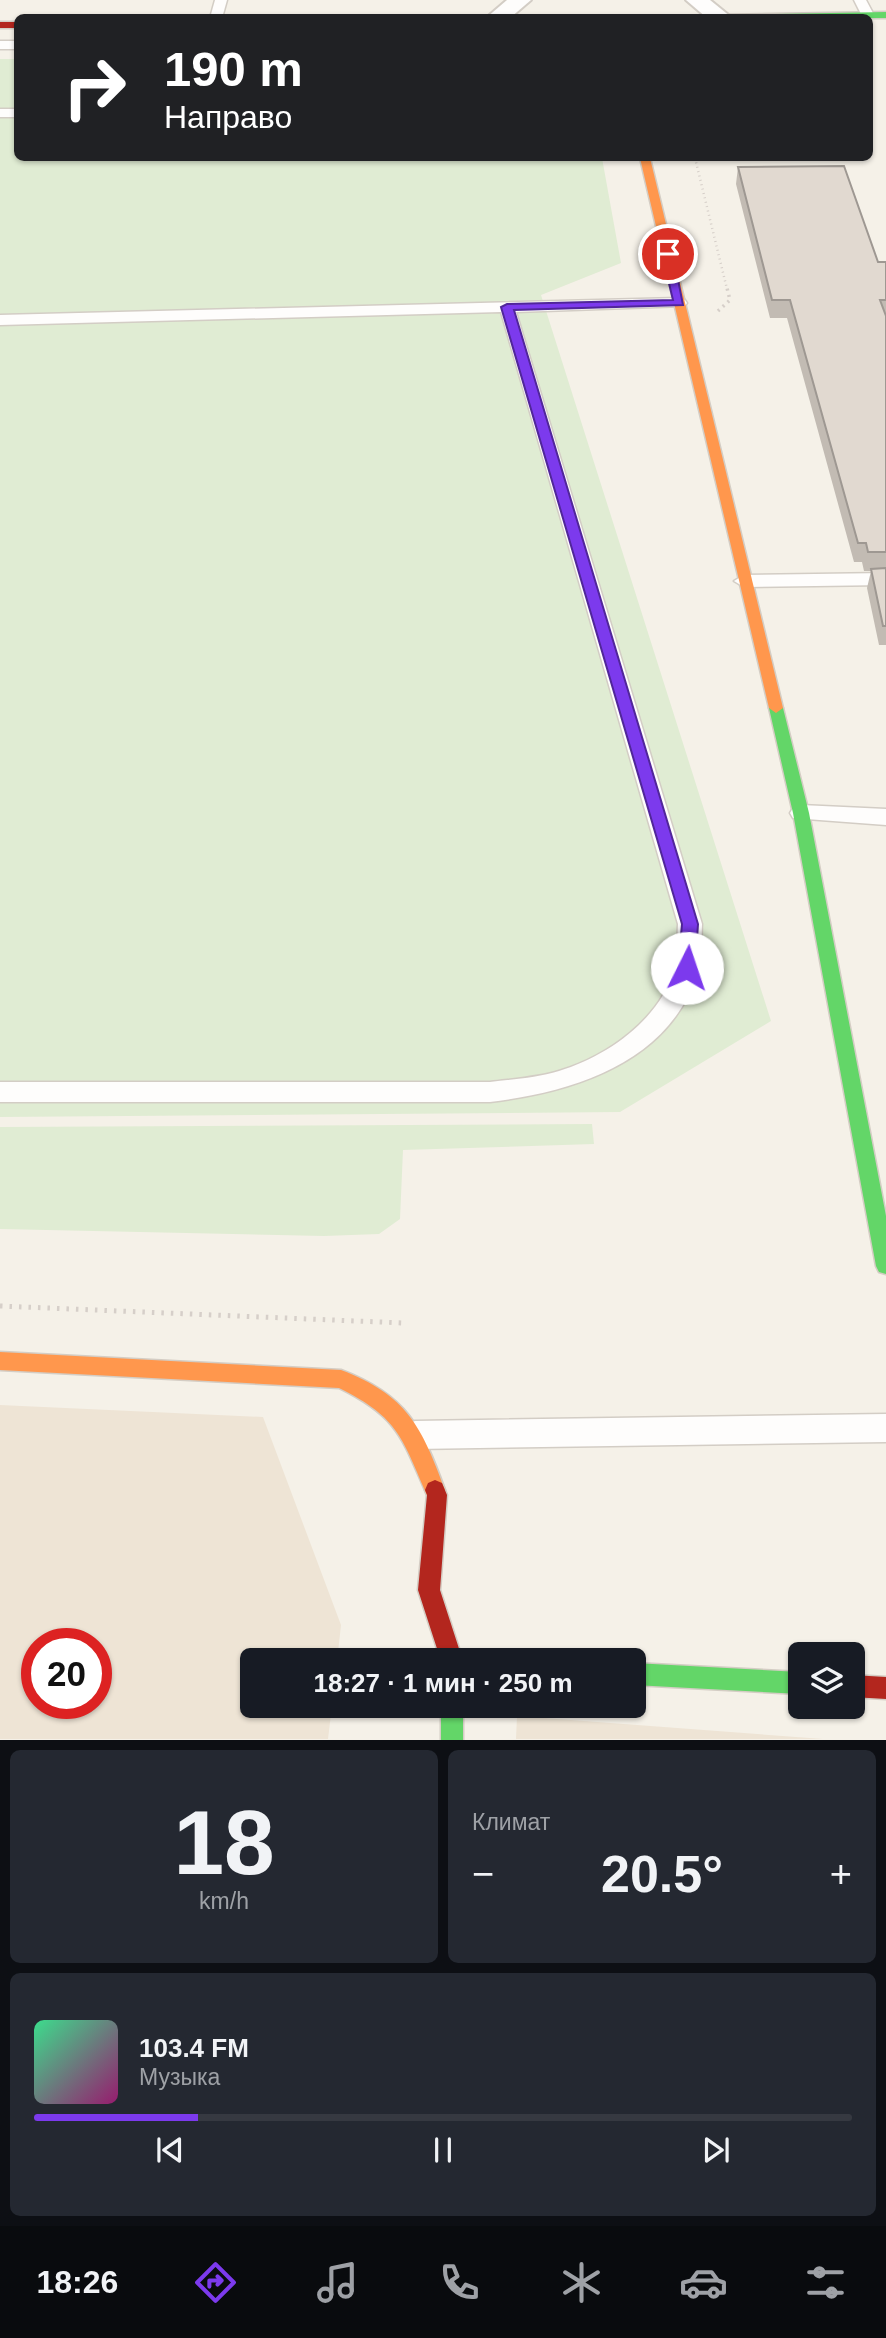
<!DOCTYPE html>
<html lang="ru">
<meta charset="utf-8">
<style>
:root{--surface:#171b24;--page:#242831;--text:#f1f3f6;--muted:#9ea1a6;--line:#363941;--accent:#7c3aed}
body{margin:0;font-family:Arial,sans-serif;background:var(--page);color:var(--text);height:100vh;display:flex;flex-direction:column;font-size:26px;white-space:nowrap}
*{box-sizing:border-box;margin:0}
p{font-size:23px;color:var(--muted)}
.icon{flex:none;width:38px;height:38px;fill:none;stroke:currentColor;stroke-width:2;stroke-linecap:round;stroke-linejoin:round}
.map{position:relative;height:1740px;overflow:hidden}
.side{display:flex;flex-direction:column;gap:10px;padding:10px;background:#0d0f14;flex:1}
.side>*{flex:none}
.top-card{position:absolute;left:14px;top:14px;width:859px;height:147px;border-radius:10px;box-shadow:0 2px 5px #0004;background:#202124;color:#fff;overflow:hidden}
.controls{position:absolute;left:788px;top:1642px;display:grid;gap:14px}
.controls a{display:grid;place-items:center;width:77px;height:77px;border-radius:10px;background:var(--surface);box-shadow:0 2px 5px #0004;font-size:35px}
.speed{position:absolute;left:21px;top:1628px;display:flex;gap:14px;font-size:35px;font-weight:700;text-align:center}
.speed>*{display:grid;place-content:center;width:91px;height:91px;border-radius:50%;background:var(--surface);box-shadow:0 2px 5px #0004;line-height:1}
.speed .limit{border:10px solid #d22;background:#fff;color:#111}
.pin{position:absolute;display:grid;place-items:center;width:60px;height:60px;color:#fff;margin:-30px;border:4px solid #fff;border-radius:50%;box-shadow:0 2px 7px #0007}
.me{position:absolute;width:77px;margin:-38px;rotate:4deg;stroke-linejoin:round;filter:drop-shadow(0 0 5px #0008)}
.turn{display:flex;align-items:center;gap:24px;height:147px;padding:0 35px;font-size:32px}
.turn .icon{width:91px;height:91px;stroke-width:2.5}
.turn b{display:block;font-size:49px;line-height:60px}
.big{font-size:52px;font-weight:700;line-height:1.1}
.side .widget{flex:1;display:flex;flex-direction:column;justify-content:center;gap:10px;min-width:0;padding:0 24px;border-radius:10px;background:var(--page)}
.side .dial{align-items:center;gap:0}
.dial b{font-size:91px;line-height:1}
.song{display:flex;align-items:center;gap:21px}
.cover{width:84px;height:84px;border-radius:10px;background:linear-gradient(135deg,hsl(150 70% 55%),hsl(320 70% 35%))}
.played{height:7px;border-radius:4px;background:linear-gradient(90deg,var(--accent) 20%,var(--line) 20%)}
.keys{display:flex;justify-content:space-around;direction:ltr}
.heat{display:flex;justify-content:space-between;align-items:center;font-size:38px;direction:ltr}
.side .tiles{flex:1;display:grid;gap:10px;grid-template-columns:1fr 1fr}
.widget:last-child{grid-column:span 2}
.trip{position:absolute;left:240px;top:1648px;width:406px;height:70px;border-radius:10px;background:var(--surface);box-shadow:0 2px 5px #0004;font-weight:700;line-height:70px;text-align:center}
.menu{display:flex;height:112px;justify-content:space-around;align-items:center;background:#090b0e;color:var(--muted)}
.menu .icon{width:49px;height:49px}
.menu .current{color:var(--accent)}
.menu b{font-size:32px;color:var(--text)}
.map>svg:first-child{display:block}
</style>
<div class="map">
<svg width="886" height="1740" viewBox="0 0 886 1740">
<rect width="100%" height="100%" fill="#f5f1e8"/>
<g fill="#eee4d5" fill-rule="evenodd">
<path d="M0 1405 263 1417 341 1625 337 1661H252V1706H332L328 1739H0ZM37 1643H96V1703H37Z"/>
<path d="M517 1716 823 1739H516Z"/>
</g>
<g fill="#e0ecd3">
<path d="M0 59H17L18 158H602L621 263 541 295 771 1021 620 1112 0 1117Z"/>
<path d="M592 1124 594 1144 403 1150 400 1219 379 1234 324 1236 0 1229V1127Z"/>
</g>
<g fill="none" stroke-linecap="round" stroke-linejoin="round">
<defs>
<g id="lane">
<path d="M215 0H227L222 18H210Z"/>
<path d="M854 0H866L874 15 872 18H863Z"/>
<rect x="0" y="41" width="18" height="8"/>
<rect x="0" y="109" width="18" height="8"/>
<path d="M679 298 685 300 687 303 685 306 516 312 702 924C701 938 703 953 699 967 674 1061 575 1092 490 1102H0V1082H490C513 1079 537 1078 559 1071 608 1056 661 1019 675 967 679 953 677 938 678 924L501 312 0 325V315Z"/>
<path d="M886 573V585L744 587 734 581 744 575Z"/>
<path d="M801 805 886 809V825L793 818 790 813 793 808Z"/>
<path d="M886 1414V1442L415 1449 405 1445 400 1435 405 1425 415 1421Z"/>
</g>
<g id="street">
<path d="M507 0H531L510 18H486Z"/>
<path d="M686 0H710L731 17 707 18Z"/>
</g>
<g id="fast">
<path d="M886 12V18H714L718 15Z"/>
<path d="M776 703 783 708 809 813 886 1216V1274L879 1272 876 1266 793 813 769 708Z"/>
<path d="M634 1663 800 1672V1694L634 1685Z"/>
<rect x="441" y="1706" width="22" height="34"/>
</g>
<g id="slow">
<path d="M640 158H650L783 708 776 713 769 708Z"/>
<path d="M0 1352 341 1370C407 1395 422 1427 445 1490L442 1497 435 1500 428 1497C402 1439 400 1418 339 1388L0 1370Z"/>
</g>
<g id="jam">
<rect x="0" y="22" width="18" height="6"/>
<path d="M435 1480 442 1483 447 1495 440 1590 463 1661H441L418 1590 427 1495 425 1490 428 1483Z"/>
<path d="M852 1675 886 1677V1699L852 1697Z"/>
</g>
</defs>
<use href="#lane" stroke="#d3cdc5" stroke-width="3"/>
<use href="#street" stroke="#d3cdc5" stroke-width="4"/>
<use href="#fast" stroke="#d4cdc4" stroke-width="3"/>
<use href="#slow" stroke="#d4cdc4" stroke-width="3"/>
<use href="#jam" stroke="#d4cdc4" stroke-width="3"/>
<path stroke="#d6cfc9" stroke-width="2.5" stroke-dasharray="1 3.5" stroke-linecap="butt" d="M695 158 727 289"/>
<path stroke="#d6cfc9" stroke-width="3.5" stroke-dasharray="2 4.5" stroke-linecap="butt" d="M718 311 730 300 727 288"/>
<path stroke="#d6cfc9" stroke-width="5" stroke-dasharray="2.5 7" stroke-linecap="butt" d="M0 1306 404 1323"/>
<use href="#lane" fill="#fefdfc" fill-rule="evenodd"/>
<use href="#street" fill="#fefdfc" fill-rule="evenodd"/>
<use href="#fast" fill="#63d668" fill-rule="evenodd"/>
<use href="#slow" fill="#ff974d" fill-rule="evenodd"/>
<use href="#jam" fill="#b3261e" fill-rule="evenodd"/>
</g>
<path fill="#c2bbb3" d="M738 167 878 262H886V645H879L867 588 871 571H864L862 562H854L787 318H770L736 184Z"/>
<g fill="#e1d9d0" stroke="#9e9892" stroke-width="2">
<path d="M844 166 878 262H886V300H880L886 316V552H868L866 543H858L790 300H772L738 167Z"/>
<path d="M886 568V626H883L871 569Z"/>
</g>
<path fill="#7c3aed" stroke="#51269a" stroke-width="2" d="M668 251 673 254 683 305 514 310 698 924 695 968 687 974 678 968 682 924 501 307 507 304 673 300 662 254Z"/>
</svg>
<div class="controls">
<a><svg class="icon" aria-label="layers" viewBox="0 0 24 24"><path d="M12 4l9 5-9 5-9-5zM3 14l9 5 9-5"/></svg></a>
</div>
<div class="speed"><div class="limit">20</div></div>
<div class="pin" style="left:668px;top:254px;background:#d93025"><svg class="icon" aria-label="arrive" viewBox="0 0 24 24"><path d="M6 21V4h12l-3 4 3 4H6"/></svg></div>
<svg class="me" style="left:687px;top:968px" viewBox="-20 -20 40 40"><circle r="19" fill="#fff"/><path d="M0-13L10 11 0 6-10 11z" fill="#7c3aed"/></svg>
<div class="trip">18:27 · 1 мин · 250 m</div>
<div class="top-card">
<div class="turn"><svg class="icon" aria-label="right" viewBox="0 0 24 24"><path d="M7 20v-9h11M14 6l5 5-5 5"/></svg><div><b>190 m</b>Направо</div></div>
</div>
</div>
<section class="side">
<div class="tiles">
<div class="widget dial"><b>18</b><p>km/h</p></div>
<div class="widget"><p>Климат</p>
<div class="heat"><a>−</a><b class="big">20.5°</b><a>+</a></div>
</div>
<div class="widget">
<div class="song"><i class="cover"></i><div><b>103.4 FM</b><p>Музыка</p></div></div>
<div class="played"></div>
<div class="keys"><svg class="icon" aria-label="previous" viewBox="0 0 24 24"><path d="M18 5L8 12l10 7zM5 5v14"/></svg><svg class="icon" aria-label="pause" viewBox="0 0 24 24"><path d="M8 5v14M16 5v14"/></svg><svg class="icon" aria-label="next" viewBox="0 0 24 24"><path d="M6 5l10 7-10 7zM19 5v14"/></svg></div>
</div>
</div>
</section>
<nav class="menu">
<b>18:26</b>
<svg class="icon current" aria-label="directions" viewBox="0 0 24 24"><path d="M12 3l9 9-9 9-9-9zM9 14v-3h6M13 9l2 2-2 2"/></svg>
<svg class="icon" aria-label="music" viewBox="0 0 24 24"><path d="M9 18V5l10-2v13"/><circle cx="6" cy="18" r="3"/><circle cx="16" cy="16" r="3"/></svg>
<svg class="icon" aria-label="phone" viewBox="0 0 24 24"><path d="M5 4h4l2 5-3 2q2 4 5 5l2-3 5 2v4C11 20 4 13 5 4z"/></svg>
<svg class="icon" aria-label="climate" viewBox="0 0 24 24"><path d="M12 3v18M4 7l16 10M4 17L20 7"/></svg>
<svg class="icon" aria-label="car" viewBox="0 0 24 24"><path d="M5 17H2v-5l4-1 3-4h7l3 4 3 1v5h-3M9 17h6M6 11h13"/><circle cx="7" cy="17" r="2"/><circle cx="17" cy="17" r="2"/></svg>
<svg class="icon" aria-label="filters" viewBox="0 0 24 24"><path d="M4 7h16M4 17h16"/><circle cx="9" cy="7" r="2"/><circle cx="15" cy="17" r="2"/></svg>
</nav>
